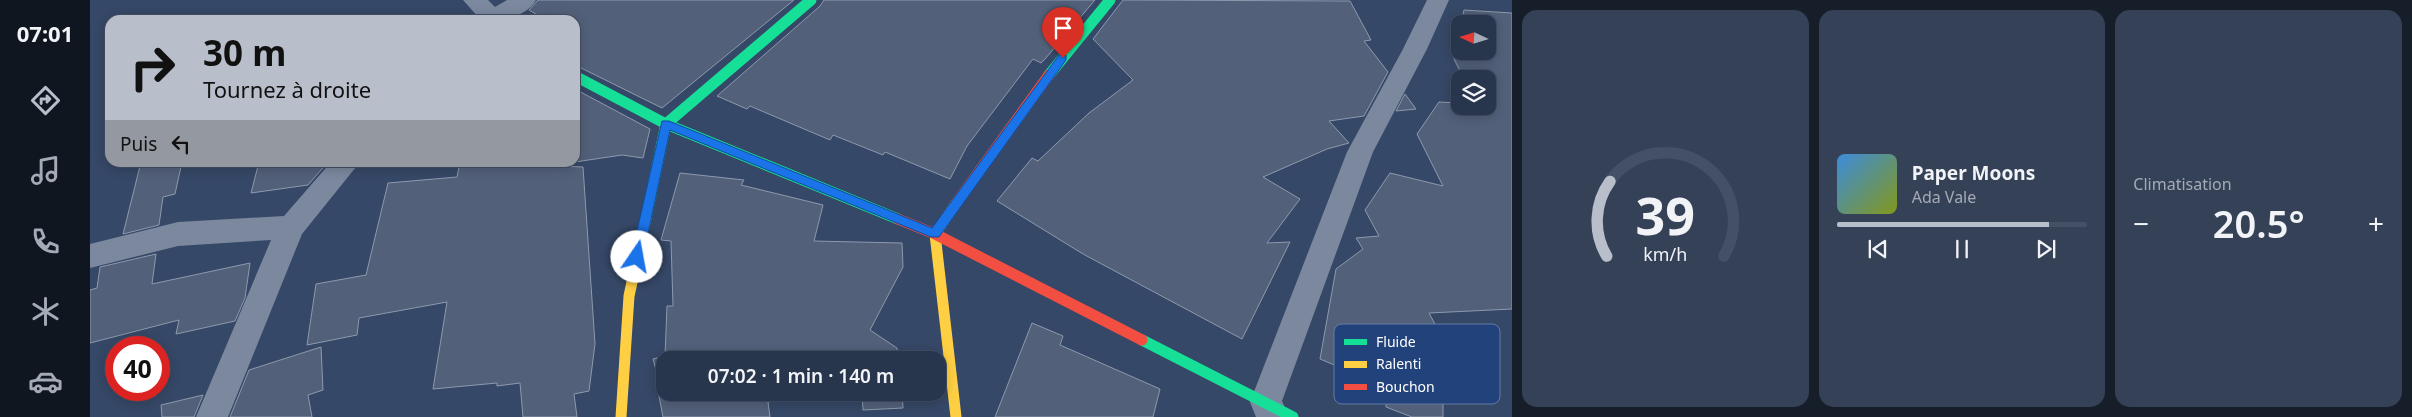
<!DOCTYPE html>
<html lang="fr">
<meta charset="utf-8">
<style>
:root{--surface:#28364d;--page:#344157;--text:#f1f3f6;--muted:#a5abb6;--line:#445065;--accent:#b9bfca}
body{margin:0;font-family:"Noto Sans",sans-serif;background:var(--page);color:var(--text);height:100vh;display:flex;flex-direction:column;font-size:19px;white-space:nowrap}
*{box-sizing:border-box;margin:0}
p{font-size:16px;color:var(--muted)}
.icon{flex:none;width:28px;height:28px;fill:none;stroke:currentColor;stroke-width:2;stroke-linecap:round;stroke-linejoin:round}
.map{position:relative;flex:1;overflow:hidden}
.sheet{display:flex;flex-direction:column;gap:10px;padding:10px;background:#161e2a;width:900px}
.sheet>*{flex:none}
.top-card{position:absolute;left:15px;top:15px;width:475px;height:152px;border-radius:15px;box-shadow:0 2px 12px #0003,0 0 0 1px var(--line);background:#b9bfca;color:#111;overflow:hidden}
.needle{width:32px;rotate:274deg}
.controls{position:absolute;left:1361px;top:15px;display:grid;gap:10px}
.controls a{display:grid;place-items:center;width:45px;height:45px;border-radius:10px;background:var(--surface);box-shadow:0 2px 12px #0003,0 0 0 1px var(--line);font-size:25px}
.speed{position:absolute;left:15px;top:336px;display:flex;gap:10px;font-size:25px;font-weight:700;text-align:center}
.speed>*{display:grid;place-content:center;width:65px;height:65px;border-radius:50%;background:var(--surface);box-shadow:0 2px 12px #0003,0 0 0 1px var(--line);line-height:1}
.speed .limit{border:8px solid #d22;background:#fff;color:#111}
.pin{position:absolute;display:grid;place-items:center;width:42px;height:42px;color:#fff;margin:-51px -21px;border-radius:50% 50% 50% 0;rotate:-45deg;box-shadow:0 0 5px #0007}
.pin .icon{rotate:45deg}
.me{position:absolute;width:55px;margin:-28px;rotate:12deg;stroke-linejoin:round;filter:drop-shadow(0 0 4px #0008)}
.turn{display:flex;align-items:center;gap:18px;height:105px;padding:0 15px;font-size:22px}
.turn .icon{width:65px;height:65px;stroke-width:2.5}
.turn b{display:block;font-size:35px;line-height:42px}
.then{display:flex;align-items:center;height:48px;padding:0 15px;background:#0003;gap:10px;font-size:19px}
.big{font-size:38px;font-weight:600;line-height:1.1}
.sheet .widget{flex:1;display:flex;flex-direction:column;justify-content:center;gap:8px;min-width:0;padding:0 18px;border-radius:15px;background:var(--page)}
.sheet .dial{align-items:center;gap:0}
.dial svg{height:130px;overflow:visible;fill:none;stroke:var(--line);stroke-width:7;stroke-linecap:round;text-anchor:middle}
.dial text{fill:var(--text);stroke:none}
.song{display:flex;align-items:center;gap:15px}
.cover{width:60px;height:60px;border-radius:8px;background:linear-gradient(135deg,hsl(210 70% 55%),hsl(70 70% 35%))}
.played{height:5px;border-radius:2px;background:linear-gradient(90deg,var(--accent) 85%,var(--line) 85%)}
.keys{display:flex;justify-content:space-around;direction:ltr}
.heat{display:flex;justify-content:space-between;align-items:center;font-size:28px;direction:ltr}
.sheet .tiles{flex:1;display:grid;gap:10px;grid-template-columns:repeat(3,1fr)}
.trip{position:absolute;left:566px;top:351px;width:290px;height:50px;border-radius:15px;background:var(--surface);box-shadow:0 2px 12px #0003,0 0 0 1px var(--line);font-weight:600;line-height:50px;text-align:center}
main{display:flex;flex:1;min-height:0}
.menu{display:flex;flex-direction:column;width:90px;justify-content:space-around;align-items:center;background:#10161f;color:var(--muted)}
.menu .icon{width:35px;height:35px}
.menu .selected{color:var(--accent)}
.menu b{font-size:22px;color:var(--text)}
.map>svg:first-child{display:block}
</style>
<main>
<nav class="menu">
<b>07:01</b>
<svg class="icon selected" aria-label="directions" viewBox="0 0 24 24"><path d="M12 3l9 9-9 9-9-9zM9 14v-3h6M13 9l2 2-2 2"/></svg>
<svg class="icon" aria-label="music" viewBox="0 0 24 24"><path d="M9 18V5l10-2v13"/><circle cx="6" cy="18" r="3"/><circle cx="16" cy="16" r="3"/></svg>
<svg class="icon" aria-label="phone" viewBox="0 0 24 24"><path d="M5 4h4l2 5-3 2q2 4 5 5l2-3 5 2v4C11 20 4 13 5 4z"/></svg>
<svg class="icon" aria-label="climate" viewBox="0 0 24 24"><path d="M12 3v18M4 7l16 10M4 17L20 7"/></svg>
<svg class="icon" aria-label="car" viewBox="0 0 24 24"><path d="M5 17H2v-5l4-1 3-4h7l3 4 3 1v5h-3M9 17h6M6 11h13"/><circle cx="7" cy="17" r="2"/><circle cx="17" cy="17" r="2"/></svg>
</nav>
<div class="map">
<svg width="1422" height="417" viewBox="0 0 1422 417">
<rect width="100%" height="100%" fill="#364867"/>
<g fill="#526079" stroke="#8e99ad">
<path d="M448 0H704L572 108 485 65V48L491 41 485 38V20H456L439 10Z"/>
<path d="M734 0H1005L955 59 951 63 943 59 877 146 860 179 795 152 793 155 743 135 740 140 660 106 657 109 627 96 730 6Z"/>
<path d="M1033 0 1260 1 1281 40 1274 41 1298 72 1274 116 1239 121 1259 143 1237 149 1173 177 1210 199 1177 243 1200 242 1152 339 993 254 907 201 942 158 948 161 999 113 1043 80 1003 39Z"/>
<path d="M1374 10 1422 13V309L1339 313 1353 339V417H1322L1296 407 1297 387 1230 359 1246 269 1273 249 1266 238 1289 236 1275 210 1300 173 1353 186 1327 134 1349 102 1370 103V106H1398V79H1374L1364 59 1370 30V51H1398V24H1371Z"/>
<path d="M485 89 560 129 553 158 532 155 485 162Z"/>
<path d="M1315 94 1326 109 1306 111Z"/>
<path d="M51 162H92L85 194 73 197 69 225 33 234Z"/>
<path d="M169 162H238L218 185 161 193Z"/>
<path d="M370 162 493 167 505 344 499 391 484 394 487 417H433L430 383 407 386V383L343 389 357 302 269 318 267 335 217 345 226 284 276 275 298 183 367 177Z"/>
<path d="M590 173 654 180 651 185 733 205 724 241 812 243 813 267 780 330 807 348 809 360H575V392H742L678 402 680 417H573L567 386 570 385 563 359 575 356 577 306H583L581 241 571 240Z"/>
<path d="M66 254 62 284 160 263 155 298 145 321 86 334 89 320 0 343V290L7 288 10 267Z"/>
<path d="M942 323 973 336 970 345 1070 389 1063 417H905Z"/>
<path d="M231 347 233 390 218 395 222 417H140L159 370Z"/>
<path d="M772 392H812L813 408 773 410Z"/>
<path d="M113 395 104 417H72L71 405Z"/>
</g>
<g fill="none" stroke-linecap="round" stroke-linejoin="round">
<g fill="#7b889e" fill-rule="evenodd">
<path d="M373 0H398L405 7 417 0H446C434 20 408 20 387 20L389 18Z"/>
<path d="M1337 0H1359L1337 49 1283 152 1192 401 1199 417H1166L1160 402 1257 152 1313 49Z"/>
<path d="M241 162H270L212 234 138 417H106L181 240 88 246 0 268V244L88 222 194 216Z"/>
</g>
<g stroke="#16e098" stroke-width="11">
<path d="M959 75 1020 0"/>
<path d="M485 76 576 124 808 219"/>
<path d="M556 218 576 124 721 0"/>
<path d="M1052 340 1203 417"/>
</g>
<g stroke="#ffcf43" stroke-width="11">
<path d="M865 205 845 234 866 417"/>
<path d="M531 417 539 296 556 218"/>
</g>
<g stroke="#f24e42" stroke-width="11">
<path d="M865 205 959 75"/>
<path d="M808 219 845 234 1052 340"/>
</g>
</g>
<path fill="#1a73e8" stroke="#114b97" d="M973 54 976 55V60L849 237H841L580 130 553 257 547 262 541 257 572 121H579L842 228 969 55Z"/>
<rect x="1244" y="324" width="166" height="80" rx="8" fill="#22427b" stroke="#647ba3" stroke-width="1"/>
<rect x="1254" y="339" width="23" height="6" fill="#16e098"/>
<rect x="1254" y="361" width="23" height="7" fill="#ffcf43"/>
<rect x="1254" y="384" width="23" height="6" fill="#f24e42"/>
<g font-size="14" fill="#fff">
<text x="1286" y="347">Fluide</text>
<text x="1286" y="369">Ralenti</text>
<text x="1286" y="392">Bouchon</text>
</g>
</svg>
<div class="controls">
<a><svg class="needle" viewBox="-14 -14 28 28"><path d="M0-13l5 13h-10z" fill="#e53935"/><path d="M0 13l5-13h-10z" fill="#a5abb6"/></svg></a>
<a><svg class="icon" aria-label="layers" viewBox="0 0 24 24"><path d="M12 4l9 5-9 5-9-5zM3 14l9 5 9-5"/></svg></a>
</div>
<div class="speed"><div class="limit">40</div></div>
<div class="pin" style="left:973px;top:58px;background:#d93025"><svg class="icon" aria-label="arrive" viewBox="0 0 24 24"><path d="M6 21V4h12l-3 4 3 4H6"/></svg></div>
<svg class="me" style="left:547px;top:257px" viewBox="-20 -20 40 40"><circle r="19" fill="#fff"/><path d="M0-13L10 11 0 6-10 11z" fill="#1a73e8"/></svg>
<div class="trip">07:02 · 1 min · 140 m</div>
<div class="top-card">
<div class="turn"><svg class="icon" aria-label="right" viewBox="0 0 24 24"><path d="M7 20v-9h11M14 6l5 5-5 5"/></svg><div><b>30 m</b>Tournez à droite</div></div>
<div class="then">Puis<svg class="icon" aria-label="left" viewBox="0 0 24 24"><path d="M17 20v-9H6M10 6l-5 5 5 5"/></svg></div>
</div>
</div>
<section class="sheet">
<div class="tiles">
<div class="widget dial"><svg viewBox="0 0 100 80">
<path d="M14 69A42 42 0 1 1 86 69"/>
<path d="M14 69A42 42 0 0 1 16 23" stroke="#b9bfca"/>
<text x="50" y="56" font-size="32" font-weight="700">39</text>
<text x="50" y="72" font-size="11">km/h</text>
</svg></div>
<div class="widget">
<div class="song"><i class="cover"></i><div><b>Paper Moons</b><p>Ada Vale</p></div></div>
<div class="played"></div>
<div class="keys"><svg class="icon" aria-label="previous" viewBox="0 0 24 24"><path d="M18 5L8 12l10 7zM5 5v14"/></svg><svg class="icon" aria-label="pause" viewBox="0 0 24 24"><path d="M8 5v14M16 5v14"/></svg><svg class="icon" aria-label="next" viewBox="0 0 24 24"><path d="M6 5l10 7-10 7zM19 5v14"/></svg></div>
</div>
<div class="widget"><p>Climatisation</p>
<div class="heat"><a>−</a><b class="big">20.5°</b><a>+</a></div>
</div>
</div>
</section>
</main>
